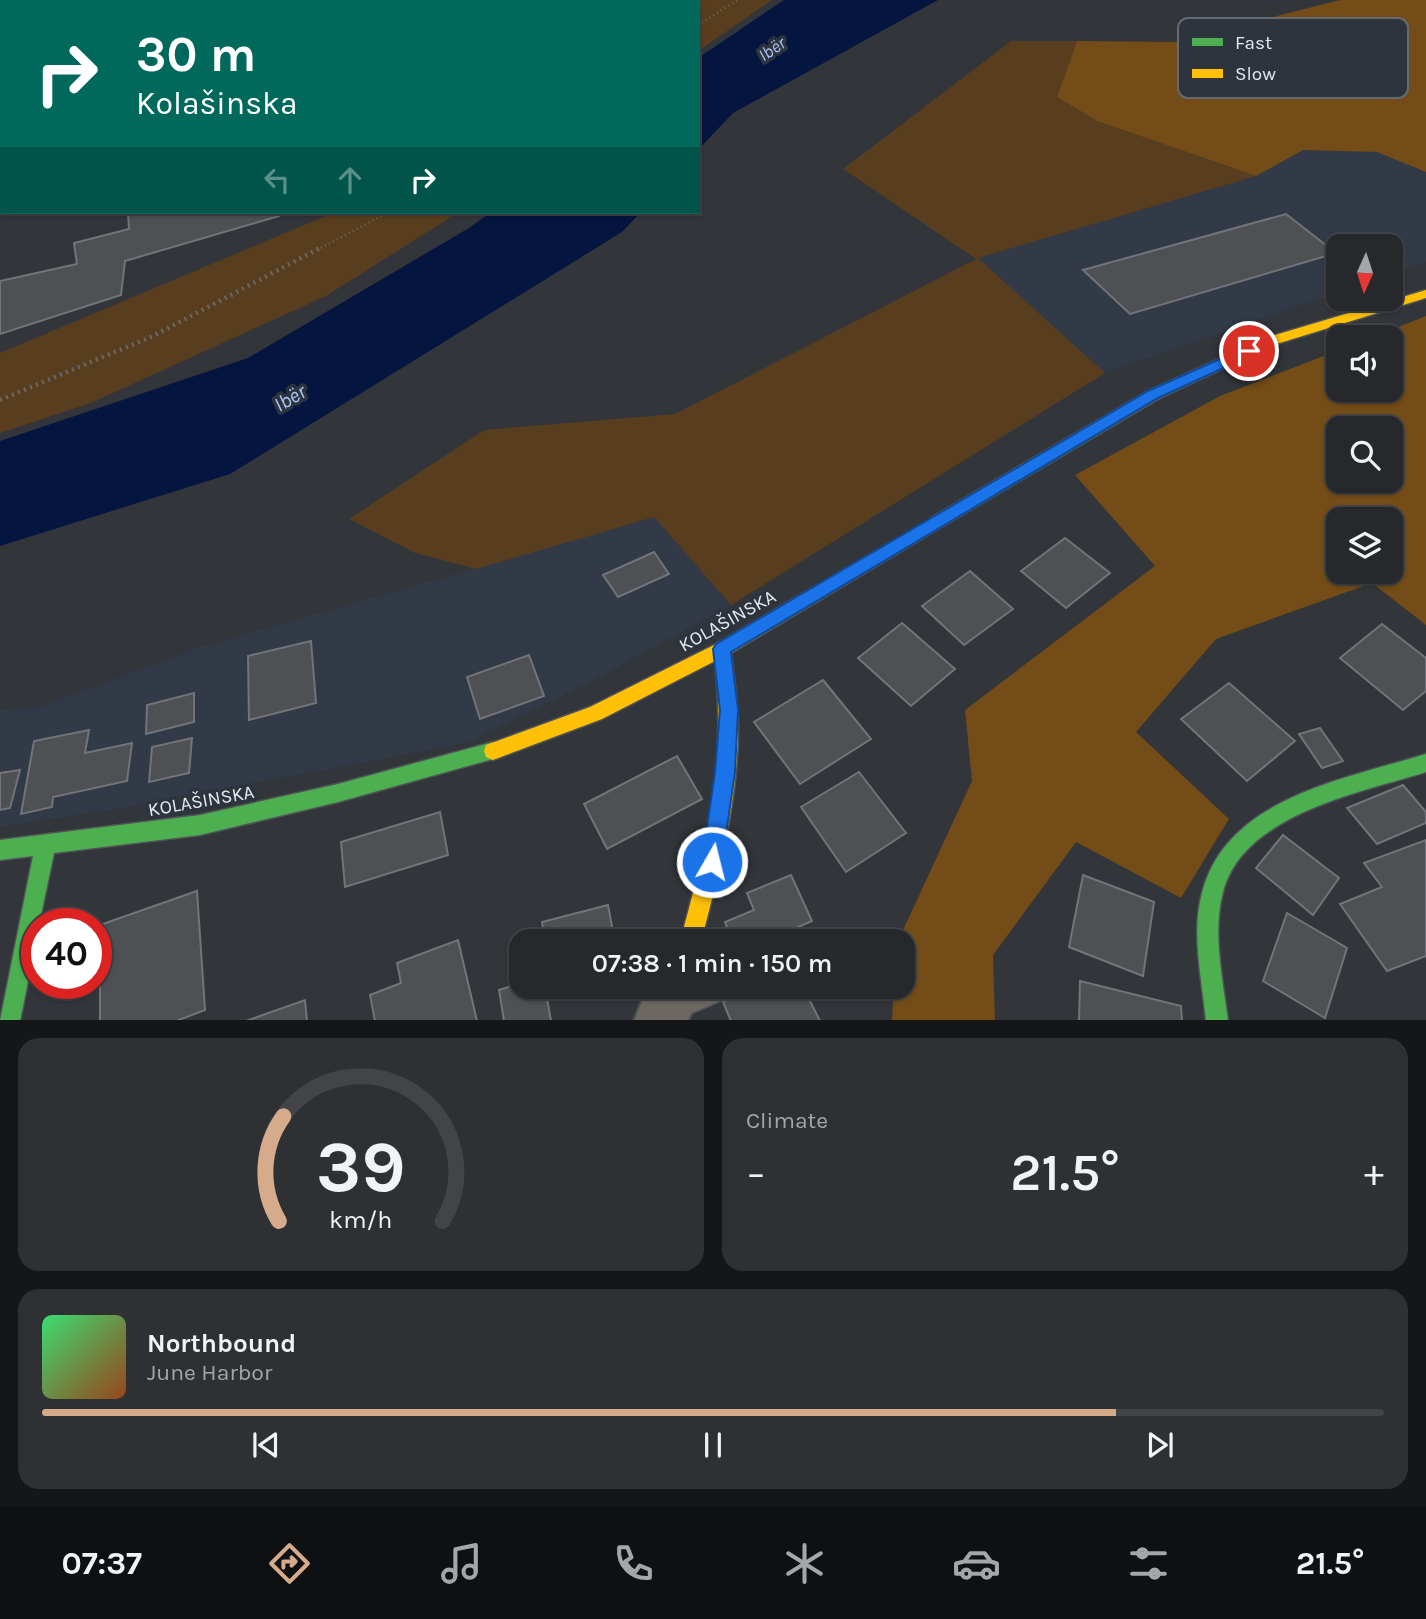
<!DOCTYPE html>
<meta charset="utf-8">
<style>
:root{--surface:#26282c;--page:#2e3034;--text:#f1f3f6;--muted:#a4a6a9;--line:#424448;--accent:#d6ab8b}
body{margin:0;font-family:Karla,sans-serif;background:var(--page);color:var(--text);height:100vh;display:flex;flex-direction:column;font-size:26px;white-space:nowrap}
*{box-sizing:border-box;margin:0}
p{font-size:23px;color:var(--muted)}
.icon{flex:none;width:38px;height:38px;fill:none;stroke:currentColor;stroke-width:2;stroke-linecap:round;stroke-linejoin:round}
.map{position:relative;height:1020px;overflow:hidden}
.panel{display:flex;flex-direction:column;gap:18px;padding:18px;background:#151618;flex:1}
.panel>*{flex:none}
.hud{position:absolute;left:0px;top:0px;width:700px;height:214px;box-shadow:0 2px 5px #0004,0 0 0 2px var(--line);background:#00695c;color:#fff;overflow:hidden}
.needle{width:46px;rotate:183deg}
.fabs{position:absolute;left:1326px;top:234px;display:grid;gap:14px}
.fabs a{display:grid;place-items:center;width:77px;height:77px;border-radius:14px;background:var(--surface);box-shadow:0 2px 5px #0004,0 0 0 2px var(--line);font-size:35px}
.speed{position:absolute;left:21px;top:908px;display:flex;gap:14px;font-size:35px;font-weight:700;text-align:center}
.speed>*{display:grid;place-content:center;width:91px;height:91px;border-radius:50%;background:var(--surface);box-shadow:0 2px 5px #0004,0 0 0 2px var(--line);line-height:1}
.speed .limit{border:10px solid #d22;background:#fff;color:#111}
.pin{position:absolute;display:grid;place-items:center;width:60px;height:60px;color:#fff;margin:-30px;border:4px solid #fff;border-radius:50%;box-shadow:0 2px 7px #0007}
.me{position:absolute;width:77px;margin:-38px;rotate:8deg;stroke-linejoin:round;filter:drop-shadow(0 0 5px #0008)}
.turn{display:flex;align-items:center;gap:24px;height:147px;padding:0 21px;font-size:32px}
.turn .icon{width:91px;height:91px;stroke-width:2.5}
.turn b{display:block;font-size:49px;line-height:60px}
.lanes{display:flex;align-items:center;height:66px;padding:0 21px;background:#0003;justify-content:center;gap:35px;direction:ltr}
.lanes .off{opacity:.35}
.big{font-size:52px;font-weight:600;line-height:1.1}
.panel .widget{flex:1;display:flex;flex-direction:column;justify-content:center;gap:10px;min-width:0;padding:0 24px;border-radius:21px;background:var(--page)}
.panel .dial{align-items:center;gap:0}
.dial svg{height:182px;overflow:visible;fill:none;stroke:var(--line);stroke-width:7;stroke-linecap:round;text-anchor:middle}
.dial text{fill:var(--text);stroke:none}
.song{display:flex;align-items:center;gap:21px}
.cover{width:84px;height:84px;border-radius:10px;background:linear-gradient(135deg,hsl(140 70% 55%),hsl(20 70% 35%))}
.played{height:7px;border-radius:4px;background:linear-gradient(90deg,var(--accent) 80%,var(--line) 80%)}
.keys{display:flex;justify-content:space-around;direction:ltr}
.heat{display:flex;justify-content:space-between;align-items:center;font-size:38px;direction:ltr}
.panel .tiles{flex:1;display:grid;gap:18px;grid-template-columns:1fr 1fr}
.widget:last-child{grid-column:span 2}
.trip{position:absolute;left:509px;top:929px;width:406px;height:70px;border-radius:21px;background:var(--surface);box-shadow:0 2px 5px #0004,0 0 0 2px var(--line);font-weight:600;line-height:70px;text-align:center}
.menu{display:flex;height:112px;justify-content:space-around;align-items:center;background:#0f1012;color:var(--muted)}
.menu .icon{width:49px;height:49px}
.menu .selected{color:var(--accent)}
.menu b{font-size:32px;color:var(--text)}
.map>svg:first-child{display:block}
</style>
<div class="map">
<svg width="1426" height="1021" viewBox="0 0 1426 1021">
<rect width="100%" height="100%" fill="#32353a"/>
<g fill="#323a48">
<path d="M1302 150 1377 152 1426 172V262L1391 274V247H1339V292L1105 373 977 258 1255 176Z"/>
<path d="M654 517 731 605 584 685 466 743 134 806 0 827V710L39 707 200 647Z"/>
</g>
<g fill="#583e1e">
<path d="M670 0H772L698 51V2H667Z"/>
<path d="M1011 41H1077L1057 97 1097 121 1256 176 978 258 1105 373 731 605 654 517 476 569 415 553 349 519 484 430 675 414 976 259 843 169Z"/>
<path d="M335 212H459L326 296 91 403 0 433V353Z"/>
</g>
<g fill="#734c17" fill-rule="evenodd">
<path d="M1340 0H1426V172L1377 152 1303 150 1256 176 1097 121 1057 97 1077 41 1174 42Z"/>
<path d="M1426 316V625L1372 583 1216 639 1136 732 1229 819 1181 898 1076 842 993 955 995 1020 892 1021 894 987H903V942L898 941 972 781 965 710 1155 566 1075 475 1220 396 1339 350V390H1391V338H1370ZM1339 429H1391V481H1339ZM1339 520H1391V572H1339Z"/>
</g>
<g fill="#041540">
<path d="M784 0H938L733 113 698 150V58Z"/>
<path d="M491 212H641L622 232 230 474 0 546V441L248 358 469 228Z"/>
</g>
<g fill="#4e5054" stroke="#717478" stroke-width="2">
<path d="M128 212H278L279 216 125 261 121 295 0 334V281L77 264 74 243 129 229Z"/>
<path d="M1286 214 1336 253 1130 314 1083 270Z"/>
<path d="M1065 538 1110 573 1066 608 1021 571Z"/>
<path d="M654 552 669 574 618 597 603 575Z"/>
<path d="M970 571 1013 609 964 645 922 606Z"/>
<path d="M902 623 955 669 911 706 858 658Z"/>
<path d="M1382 624 1426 658V691L1403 710 1340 658Z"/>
<path d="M311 641 316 703 249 720 248 656Z"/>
<path d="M529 655 544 696 480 719 467 677Z"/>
<path d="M823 680 871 739 800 784 754 722Z"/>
<path d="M1229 683 1295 741 1247 781 1181 719Z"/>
<path d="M194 693V722L146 734 147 705Z"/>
<path d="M1320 728 1343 761 1322 768 1299 734Z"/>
<path d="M89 730 85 753 132 743 127 781 53 797 52 807 21 814 34 741Z"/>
<path d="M192 738 189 773 149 782 152 747Z"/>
<path d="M677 756 702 799 607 849 584 804Z"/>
<path d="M20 770 10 808 0 810V773Z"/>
<path d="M859 772 906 833 846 872 801 807Z"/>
<path d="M1403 785 1426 812V823L1377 844 1347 808Z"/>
<path d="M440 812 448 855 345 887 341 842Z"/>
<path d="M1283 835 1339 878 1313 915 1256 868Z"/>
<path d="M1426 840V956L1387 971 1340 904 1382 887 1364 863Z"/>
<path d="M791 875 812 921 764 942H732L725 922 754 910 747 893Z"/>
<path d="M1083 875 1154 902 1143 976 1069 947Z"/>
<path d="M197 891 205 1010 176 1021H100V925Z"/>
<path d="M608 905 615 942H545L542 922Z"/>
<path d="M1287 913 1347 948 1325 1018 1263 981Z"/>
<path d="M458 940 477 1021H375L370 995 401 983 397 963Z"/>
<path d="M1080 981 1181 1006 1182 1021H1079Z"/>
<path d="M522 983V987H545L551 1021H504L499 990Z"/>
<path d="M552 987H598L554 1000Z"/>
<path d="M751 987H803L820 1021H731L723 1002Z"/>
<path d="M305 1000 307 1021H246Z"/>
</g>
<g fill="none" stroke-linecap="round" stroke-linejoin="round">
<defs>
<path id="lane" d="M679 987H732L727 998 680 1018 675 1021 658 1018 653 1007 658 996Z"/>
<g id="street">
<path d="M163 0H188L162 2Z"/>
<path d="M0 54H2L0 69Z"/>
<path d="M648 987H701L688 1021H634Z"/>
</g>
<g id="fast">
<path d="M1270 336 1277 341 1275 344 1158 399 943 526H931L929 522 931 518 1148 391Z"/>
<path d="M493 742 500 745 502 751 500 757 338 802 200 835 54 853 39 924H37V937L20 1021H0L33 856 0 860V840L200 815 338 784Z"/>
<path d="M1426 754V772C1360 793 1243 814 1223 892 1212 933 1223 980 1228 1021H1206C1202 980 1191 933 1202 893 1226 798 1345 779 1426 754Z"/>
</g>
<g id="slow">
<path d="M1426 290V298L1270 346 1263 341 1265 338Z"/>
<path d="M937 516 943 518 945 522 943 526 731 653C734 678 738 703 738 728 738 801 719 872 701 942H680C707 842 727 766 715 661L602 719 493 760 486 757 484 751 486 745 590 707 716 644Z"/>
</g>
</defs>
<use href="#lane" stroke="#4f5256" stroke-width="3"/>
<use href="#street" stroke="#4f5256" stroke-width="4"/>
<use href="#fast" stroke="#4f5256" stroke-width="3"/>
<use href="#slow" stroke="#4f5256" stroke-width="3"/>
<g stroke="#6a6866" stroke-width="2.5" stroke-dasharray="1 3.5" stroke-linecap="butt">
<path d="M698 25 738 0"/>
<path d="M317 250 389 212"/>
</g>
<path stroke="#6a6866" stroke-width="4.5" stroke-dasharray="2 4.5" stroke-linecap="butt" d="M0 400 153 336 320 248"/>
<use href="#lane" fill="#6d6761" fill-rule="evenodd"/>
<use href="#street" fill="#6d6761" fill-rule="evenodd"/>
<use href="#fast" fill="#4caf50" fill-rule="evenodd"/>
<use href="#slow" fill="#ffc107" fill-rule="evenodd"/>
</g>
<path fill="#1a73e8" stroke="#114b97" stroke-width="2" d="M1249 346 1256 351 1254 354 1158 398 731 652 738 710 735 772 722 862 719 869 712 872 705 869 702 862 715 772 720 710 713 649 716 644 1148 391Z"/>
<g text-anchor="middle" stroke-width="7" stroke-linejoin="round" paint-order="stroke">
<g font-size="18" font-style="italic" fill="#a8c7f6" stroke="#2e343d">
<text transform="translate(772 49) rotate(-34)" y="6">Ibër</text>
</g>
<g font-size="19" fill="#e4e8ef" stroke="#2e343d">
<text transform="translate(727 620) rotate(-29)" y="7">KOLAŠINSKA</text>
<text transform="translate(201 800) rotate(-10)" y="7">KOLAŠINSKA</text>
</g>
<g font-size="21" font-style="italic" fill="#a8c7f6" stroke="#2e343d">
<text transform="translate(290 398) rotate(-31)" y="7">Ibër</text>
</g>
</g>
<rect x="1178" y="18" width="230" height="80" rx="10" fill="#2e343d" stroke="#656a72" stroke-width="2"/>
<rect x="1192" y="38" width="31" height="8" fill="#4caf50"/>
<rect x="1192" y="69" width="31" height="9" fill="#ffc107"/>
<g font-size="19" fill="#e4e8ef">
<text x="1235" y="49">Fast</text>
<text x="1235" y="80">Slow</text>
</g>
</svg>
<div class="fabs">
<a><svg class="needle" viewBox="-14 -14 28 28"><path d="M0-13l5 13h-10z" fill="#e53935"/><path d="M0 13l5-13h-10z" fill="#a4a6a9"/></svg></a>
<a><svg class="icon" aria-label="sound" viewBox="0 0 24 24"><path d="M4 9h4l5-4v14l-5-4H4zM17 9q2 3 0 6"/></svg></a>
<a><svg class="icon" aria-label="search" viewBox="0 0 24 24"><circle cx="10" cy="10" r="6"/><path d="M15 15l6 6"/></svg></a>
<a><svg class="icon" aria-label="layers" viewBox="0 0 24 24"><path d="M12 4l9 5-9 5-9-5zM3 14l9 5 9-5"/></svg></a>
</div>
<div class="speed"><div class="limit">40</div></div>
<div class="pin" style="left:1249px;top:351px;background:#d93025"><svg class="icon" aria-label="arrive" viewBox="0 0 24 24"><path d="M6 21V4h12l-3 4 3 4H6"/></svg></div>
<svg class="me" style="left:712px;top:862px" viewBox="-20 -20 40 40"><circle r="17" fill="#1a73e8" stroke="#fff" stroke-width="3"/><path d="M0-11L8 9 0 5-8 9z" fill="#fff"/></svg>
<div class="trip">07:38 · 1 min · 150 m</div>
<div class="hud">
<div class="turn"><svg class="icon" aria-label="right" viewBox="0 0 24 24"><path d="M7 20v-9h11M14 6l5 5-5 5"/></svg><div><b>30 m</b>Kolašinska</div></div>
<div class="lanes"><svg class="icon off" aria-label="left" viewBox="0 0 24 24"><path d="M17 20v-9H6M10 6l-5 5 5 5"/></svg><svg class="icon off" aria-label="ahead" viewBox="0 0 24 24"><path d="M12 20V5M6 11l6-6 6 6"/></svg><svg class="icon" aria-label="right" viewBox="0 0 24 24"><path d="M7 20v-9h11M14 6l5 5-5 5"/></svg></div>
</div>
</div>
<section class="panel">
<div class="tiles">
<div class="widget dial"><svg viewBox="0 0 100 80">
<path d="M14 69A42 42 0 1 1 86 69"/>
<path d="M14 69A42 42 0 0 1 16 23" stroke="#d6ab8b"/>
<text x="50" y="56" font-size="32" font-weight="700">39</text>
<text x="50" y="72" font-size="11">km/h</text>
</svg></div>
<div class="widget"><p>Climate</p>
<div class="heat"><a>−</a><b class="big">21.5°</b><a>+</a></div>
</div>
<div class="widget">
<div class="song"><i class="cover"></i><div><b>Northbound</b><p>June Harbor</p></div></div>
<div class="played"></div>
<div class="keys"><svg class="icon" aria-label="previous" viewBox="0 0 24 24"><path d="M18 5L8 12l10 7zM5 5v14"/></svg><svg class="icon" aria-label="pause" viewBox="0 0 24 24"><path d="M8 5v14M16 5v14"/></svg><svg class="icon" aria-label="next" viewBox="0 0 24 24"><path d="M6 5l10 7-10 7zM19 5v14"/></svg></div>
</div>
</div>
</section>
<nav class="menu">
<b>07:37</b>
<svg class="icon selected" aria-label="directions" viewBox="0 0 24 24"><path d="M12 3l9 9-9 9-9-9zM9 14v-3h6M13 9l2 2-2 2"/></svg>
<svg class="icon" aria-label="music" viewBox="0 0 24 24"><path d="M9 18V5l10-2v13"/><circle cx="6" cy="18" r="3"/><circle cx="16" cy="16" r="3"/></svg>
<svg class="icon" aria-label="phone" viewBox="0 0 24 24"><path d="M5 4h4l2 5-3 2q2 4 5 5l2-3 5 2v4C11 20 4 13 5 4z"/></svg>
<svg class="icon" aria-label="climate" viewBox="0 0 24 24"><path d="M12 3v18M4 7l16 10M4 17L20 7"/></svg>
<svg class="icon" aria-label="car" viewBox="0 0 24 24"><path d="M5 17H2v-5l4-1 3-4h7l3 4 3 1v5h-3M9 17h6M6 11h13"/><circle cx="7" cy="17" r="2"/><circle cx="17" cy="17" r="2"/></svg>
<svg class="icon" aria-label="filters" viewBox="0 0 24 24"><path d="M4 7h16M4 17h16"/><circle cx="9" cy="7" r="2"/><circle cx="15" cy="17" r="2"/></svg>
<b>21.5°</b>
</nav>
